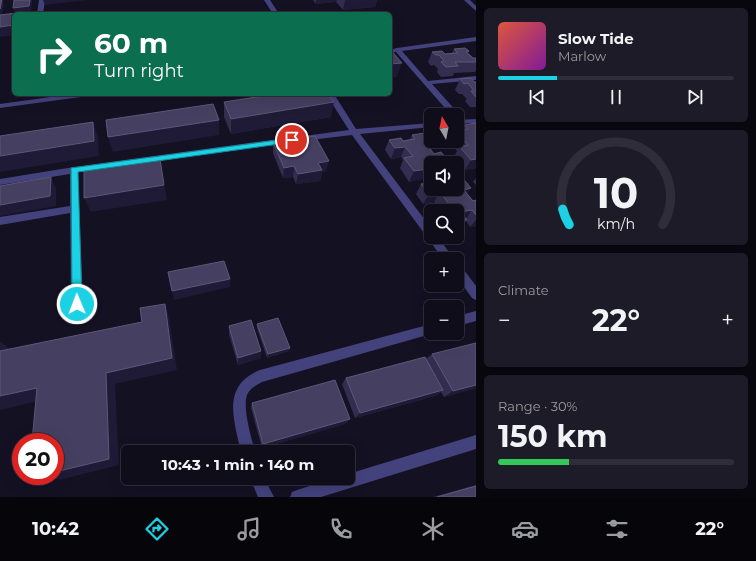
<!DOCTYPE html>
<meta charset="utf-8">
<style>
:root{--surface:#0f0d1a;--page:#1d1b27;--text:#f1f3f6;--muted:#9b9ca2;--line:#2f2d39;--accent:#1cd1e3}
body{margin:0;font-family:Montserrat,sans-serif;background:var(--page);color:var(--text);height:100vh;display:flex;flex-direction:column;font-size:15px;white-space:nowrap}
*{box-sizing:border-box;margin:0}
p{font-size:13px;color:var(--muted)}
.icon{flex:none;width:22px;height:22px;fill:none;stroke:currentColor;stroke-width:2;stroke-linecap:round;stroke-linejoin:round}
.map{position:relative;flex:1;overflow:hidden}
.details{display:flex;flex-direction:column;gap:8px;padding:8px;background:#08070e;width:280px}
.details>*{flex:none}
.banner{position:absolute;left:12px;top:12px;width:380px;height:84px;border-radius:6px;box-shadow:0 4px 16px #0002,0 0 0 1px var(--line);background:#0b6e4f;color:#fff;overflow:hidden}
.needle{width:26px;rotate:350deg}
.controls{position:absolute;left:424px;top:108px;display:grid;gap:8px}
.controls a{display:grid;place-items:center;width:40px;height:40px;border-radius:6px;background:var(--surface);box-shadow:0 4px 16px #0002,0 0 0 1px var(--line);font-size:20px}
.speed{position:absolute;left:12px;top:433px;display:flex;gap:8px;font-size:20px;font-weight:700;text-align:center}
.speed>*{display:grid;place-content:center;width:52px;height:52px;border-radius:50%;background:var(--surface);box-shadow:0 4px 16px #0002,0 0 0 1px var(--line);line-height:1}
.speed .limit{border:6px solid #d22;background:#fff;color:#111}
.pin{position:absolute;display:grid;place-items:center;width:34px;height:34px;color:#fff;margin:-17px;border:2px solid #fff;border-radius:50%;box-shadow:0 1px 4px #0007}
.me{position:absolute;width:44px;margin:-22px;rotate:359deg;stroke-linejoin:round;filter:drop-shadow(0 0 3px #0008)}
.turn{display:flex;align-items:center;gap:14px;height:84px;padding:0 16px;font-size:18px}
.turn .icon{width:52px;height:52px;stroke-width:2.5}
.turn b{display:block;font-size:28px;line-height:34px}
.big{font-size:30px;font-weight:700;line-height:1.1}
.details .card{flex:1;display:flex;flex-direction:column;justify-content:center;gap:6px;min-width:0;padding:0 14px;border-radius:6px;background:var(--page)}
.details .dial{align-items:center;gap:0}
.dial svg{height:104px;overflow:visible;fill:none;stroke:var(--line);stroke-width:7;stroke-linecap:round;text-anchor:middle}
.dial text{fill:var(--text);stroke:none}
.song{display:flex;align-items:center;gap:12px}
.cover{width:48px;height:48px;border-radius:6px;background:linear-gradient(135deg,hsl(10 70% 55%),hsl(290 70% 35%))}
.played{height:4px;border-radius:2px;background:linear-gradient(90deg,var(--accent) 25%,var(--line) 25%)}
.keys{display:flex;justify-content:space-around;direction:ltr}
.heat{display:flex;justify-content:space-between;align-items:center;font-size:22px;direction:ltr}
.charge{height:6px;border-radius:3px;background:linear-gradient(90deg,#34c759 30%,var(--line) 0)}
.trip{position:absolute;left:121px;top:445px;width:234px;height:40px;border-radius:6px;background:var(--surface);box-shadow:0 4px 16px #0002,0 0 0 1px var(--line);font-weight:700;line-height:40px;text-align:center}
.tabs{display:flex;height:64px;justify-content:space-around;align-items:center;background:#06050a;color:var(--muted)}
.tabs .icon{width:28px;height:28px}
.tabs .selected{color:var(--accent)}
.tabs b{font-size:18px;color:var(--text)}
main{display:flex;flex:1;min-height:0}
.map>svg:first-child{display:block}
</style>
<main>
<div class="map">
<svg width="476" height="497" viewBox="0 0 476 497">
<rect width="100%" height="100%" fill="#141123"/>
<g fill="none" stroke-linecap="round" stroke-linejoin="round">
<g fill="#44427d" fill-rule="evenodd">
<path d="M39 0H45L43 14H37Z"/>
<path d="M264 0H270L279 14H273Z"/>
<path d="M464 0H470L476 6V11Z"/>
<path d="M476 37V41L402 51 428 81 476 76V80L432 84 458 113 459 115 457 117V115H451L396 52H390V50L397 48Z"/>
<path d="M72 94H92L88 96 0 108V104Z"/>
<path d="M326 94H334L356 129 431 123V127L360 134 431 228V237H438L454 259H443L352 135 301 141 300 139 304 136 349 130Z"/>
<path d="M476 119V123L457 124V120Z"/>
<path d="M286 138 290 141 289 143 78 172 83 304 81 307 77 309 73 307 71 304 70 213 0 225V217L70 206V174L0 185V179L74 167Z"/>
<path d="M457 265 461 266 476 286V300L472 298 457 277Z"/>
<path d="M476 311V321L457 326V316Z"/>
<path d="M431 324V333H435L431 334 262 382C257 385 251 388 248 393 241 405 252 439 255 452H241C234 420 221 386 260 370Z"/>
<path d="M476 435V449L321 497H290L292 492 297 490 335 478H348V474Z"/>
<path d="M250 478H264L274 497H258Z"/>
</g>
</g>
<g fill="#332d4f">
<path d="M313 0H379H377L375 7 343 10 336 2 316 4Z"/>
<path d="M454 49 469 51 468 53 473 58H476V70L475 72 454 73 453 76 441 77 437 72 438 69 434 65 431 66 428 62 432 52 445 54 452 53Z"/>
<path d="M460 79 476 82V107H470L465 101 467 99 462 94H459L455 90Z"/>
<path d="M224 102 331 117 231 134 224 117Z"/>
<path d="M476 123V168L465 170 454 157 457 151 454 147 444 148 438 141H457V130H462L465 125Z"/>
<path d="M412 135 431 149 434 154 450 163H431V176L428 172H426L422 179 409 182 400 168 403 160 401 157 391 159 385 150 389 140 403 141 410 139Z"/>
<path d="M273 142 326 171 322 172 320 181 296 184 293 177 283 178 273 153Z"/>
<path d="M476 178V185L473 182Z"/>
<path d="M421 184 431 189 467 194 473 201 476 200V226L470 227 466 221 459 229 457 230V211H436L438 208 434 202 423 204 416 194Z"/>
<path d="M257 324 290 348 289 351 267 358 257 328Z"/>
<path d="M229 326 261 358 238 365 229 334Z"/>
<path d="M476 343V388L444 397 441 392 435 396 355 418 342 384 346 378 426 359 432 354Z"/>
<path d="M252 403 350 419 345 424 262 448 251 408Z"/>
<path d="M476 485V497H433Z"/>
</g>
<g fill="#1f1a36">
<path d="M2 0 4 5 2 14H0V9Z"/>
<path d="M30 0H32V2L31 11 15 13 13 8Z"/>
<path d="M43 0H88L45 5Z"/>
<path d="M316 0H337L336 2 316 4Z"/>
<path d="M345 0H379H377L375 7 343 10Z"/>
<path d="M14 25V35L0 37V27Z"/>
<path d="M402 63 397 77 390 78V64Z"/>
<path d="M334 102 331 117 231 134V119Z"/>
<path d="M219 120V135L113 152 108 137Z"/>
<path d="M93 122 98 137 99 156 0 172V156Z"/>
<path d="M460 136 457 141V137Z"/>
<path d="M448 141H457L454 147 444 148Z"/>
<path d="M434 144 428 154 427 145Z"/>
<path d="M405 147 401 157 391 159 395 148Z"/>
<path d="M476 156V168L465 170 471 160Z"/>
<path d="M160 159 167 200 91 212 84 198Z"/>
<path d="M329 161 326 171 322 172 320 181 296 184 298 174 318 163Z"/>
<path d="M433 161 432 163H431V166L428 172H426L422 179 409 182 414 171 423 163Z"/>
<path d="M294 166 293 177 283 178 284 168Z"/>
<path d="M51 177 56 188V206L0 216V205Z"/>
<path d="M471 188 464 199V190Z"/>
<path d="M440 192 434 202 423 204 429 194Z"/>
<path d="M472 210 459 229 457 230V218L461 212Z"/>
<path d="M476 220V226L470 227Z"/>
<path d="M230 279V287L174 300 172 291Z"/>
<path d="M165 304 169 318 177 370 115 384 119 465 59 480 45 476H55V472L106 373Z"/>
<path d="M0 341 15 353 0 354Z"/>
<path d="M290 348 289 351 267 358 268 354Z"/>
<path d="M261 351V358L238 365V358Z"/>
<path d="M476 385V388L444 397 453 391Z"/>
<path d="M37 388 51 398 0 410V396Z"/>
<path d="M443 390 435 396 355 418 360 413Z"/>
<path d="M350 419 345 424 262 448 263 444Z"/>
</g>
<g fill="#453f61" stroke="#5d5879">
<path d="M0 0H2L0 9Z"/>
<path d="M14 0H30L29 6 13 8Z"/>
<path d="M24 12V14H14V25L0 27V15Z"/>
<path d="M465 48 469 51 466 52 473 58H476V62H455L458 66 446 67 441 62 444 61 439 55H436L432 52 442 51 445 54 458 53 454 49Z"/>
<path d="M390 49 402 63 390 64Z"/>
<path d="M471 78 474 82H476V97L471 91H474L468 83 464 84 460 79Z"/>
<path d="M276 94H328L334 102 231 119 224 102Z"/>
<path d="M213 104 219 120 108 137 106 120Z"/>
<path d="M93 122 94 141 0 156V136Z"/>
<path d="M476 123V159L471 160 460 147 468 145 460 136 457 137V130L468 129 465 125Z"/>
<path d="M425 133 434 144 427 145 434 154 441 152 450 163H435L433 161 423 163 428 169 414 171 404 158 413 156 405 147 395 148 389 140 401 138 403 141 415 139 412 135Z"/>
<path d="M315 136 329 161 318 163 322 170 298 174 294 166 284 168 273 142Z"/>
<path d="M160 159 164 185 84 198V170Z"/>
<path d="M460 175 471 188 464 190 473 201 476 200V215L472 210 461 212 467 220 457 221V211H444L440 206 449 204 440 192 429 194 421 184 431 182V189H457V176Z"/>
<path d="M51 177 50 196 0 205V186Z"/>
<path d="M224 261 230 279 172 291 168 272Z"/>
<path d="M165 304 172 358 106 373 109 459 55 472V442H32L37 388 0 396V351L142 322 140 308Z"/>
<path d="M278 318 290 348 268 354 257 324Z"/>
<path d="M251 320 261 351 238 358 229 326Z"/>
<path d="M476 343V385L453 391 432 354Z"/>
<path d="M425 357 443 390 360 413 346 378Z"/>
<path d="M335 380 350 419 263 444 252 403Z"/>
<path d="M476 486V497H437Z"/>
</g>
<path fill="#1cd1e3" stroke="#128894" d="M292 138 295 140 294 142 78 172 82 304 80 307 77 309 73 307 72 304 71 168Z"/>
</svg>
<div class="controls">
<a><svg class="needle" viewBox="-14 -14 28 28"><path d="M0-13l5 13h-10z" fill="#e53935"/><path d="M0 13l5-13h-10z" fill="#9b9ca2"/></svg></a>
<a><svg class="icon" aria-label="sound" viewBox="0 0 24 24"><path d="M4 9h4l5-4v14l-5-4H4zM17 9q2 3 0 6"/></svg></a>
<a><svg class="icon" aria-label="search" viewBox="0 0 24 24"><circle cx="10" cy="10" r="6"/><path d="M15 15l6 6"/></svg></a>
<a>+</a>
<a>−</a>
</div>
<div class="speed"><div class="limit">20</div></div>
<div class="pin" style="left:292px;top:140px;background:#d93025"><svg class="icon" aria-label="arrive" viewBox="0 0 24 24"><path d="M6 21V4h12l-3 4 3 4H6"/></svg></div>
<svg class="me" style="left:77px;top:304px" viewBox="-20 -20 40 40"><circle r="17" fill="#1cd1e3" stroke="#fff" stroke-width="3"/><path d="M0-11L8 9 0 5-8 9z" fill="#fff"/></svg>
<div class="trip">10:43 · 1 min · 140 m</div>
<div class="banner">
<div class="turn"><svg class="icon" aria-label="right" viewBox="0 0 24 24"><path d="M7 20v-9h11M14 6l5 5-5 5"/></svg><div><b>60 m</b>Turn right</div></div>
</div>
</div>
<section class="details">
<div class="card">
<div class="song"><i class="cover"></i><div><b>Slow Tide</b><p>Marlow</p></div></div>
<div class="played"></div>
<div class="keys"><svg class="icon" aria-label="previous" viewBox="0 0 24 24"><path d="M18 5L8 12l10 7zM5 5v14"/></svg><svg class="icon" aria-label="pause" viewBox="0 0 24 24"><path d="M8 5v14M16 5v14"/></svg><svg class="icon" aria-label="next" viewBox="0 0 24 24"><path d="M6 5l10 7-10 7zM19 5v14"/></svg></div>
</div>
<div class="card dial"><svg viewBox="0 0 100 80">
<path d="M14 69A42 42 0 1 1 86 69"/>
<path d="M14 69A42 42 0 0 1 9 57" stroke="#1cd1e3"/>
<text x="50" y="56" font-size="32" font-weight="700">10</text>
<text x="50" y="72" font-size="11">km/h</text>
</svg></div>
<div class="card"><p>Climate</p>
<div class="heat"><a>−</a><b class="big">22°</b><a>+</a></div>
</div>
<div class="card"><p>Range · 30%</p><b class="big">150 km</b><div class="charge"></div></div>
</section>
</main>
<nav class="tabs">
<b>10:42</b>
<svg class="icon selected" aria-label="directions" viewBox="0 0 24 24"><path d="M12 3l9 9-9 9-9-9zM9 14v-3h6M13 9l2 2-2 2"/></svg>
<svg class="icon" aria-label="music" viewBox="0 0 24 24"><path d="M9 18V5l10-2v13"/><circle cx="6" cy="18" r="3"/><circle cx="16" cy="16" r="3"/></svg>
<svg class="icon" aria-label="phone" viewBox="0 0 24 24"><path d="M5 4h4l2 5-3 2q2 4 5 5l2-3 5 2v4C11 20 4 13 5 4z"/></svg>
<svg class="icon" aria-label="climate" viewBox="0 0 24 24"><path d="M12 3v18M4 7l16 10M4 17L20 7"/></svg>
<svg class="icon" aria-label="car" viewBox="0 0 24 24"><path d="M5 17H2v-5l4-1 3-4h7l3 4 3 1v5h-3M9 17h6M6 11h13"/><circle cx="7" cy="17" r="2"/><circle cx="17" cy="17" r="2"/></svg>
<svg class="icon" aria-label="filters" viewBox="0 0 24 24"><path d="M4 7h16M4 17h16"/><circle cx="9" cy="7" r="2"/><circle cx="15" cy="17" r="2"/></svg>
<b>22°</b>
</nav>
